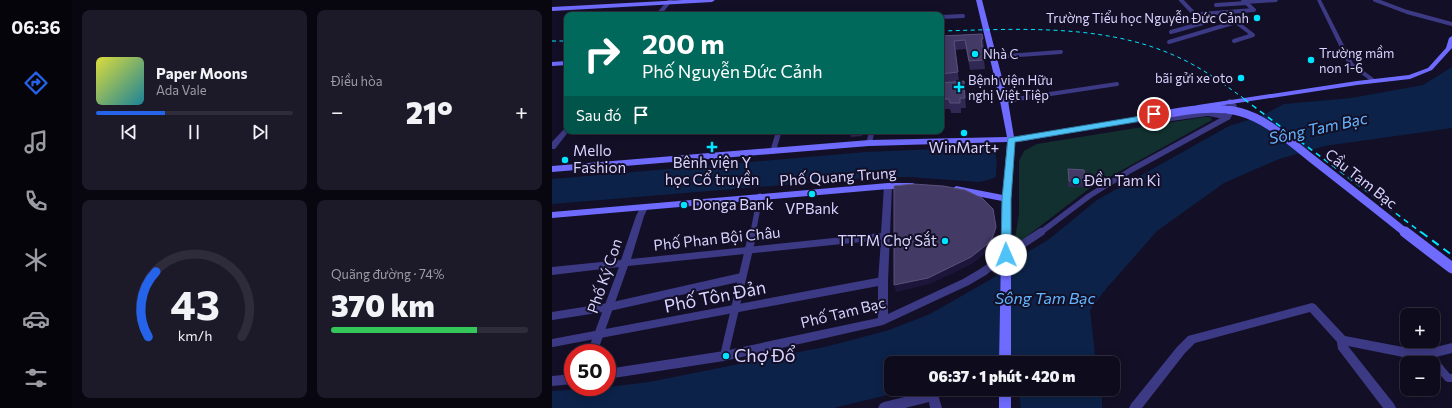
<!DOCTYPE html>
<html lang="vi">
<meta charset="utf-8">
<style>
:root{--surface:#0e0b1c;--page:#1c1929;--text:#f1f3f6;--muted:#9b9ba3;--line:#2e2b3b;--accent:#2563eb}
body{margin:0;font-family:Commissioner,sans-serif;background:var(--page);color:var(--text);height:100vh;display:flex;flex-direction:column;font-size:15px;white-space:nowrap}
*{box-sizing:border-box;margin:0}
p{font-size:13px;color:var(--muted)}
.icon{flex:none;width:22px;height:22px;fill:none;stroke:currentColor;stroke-width:2;stroke-linecap:round;stroke-linejoin:round}
.map{position:relative;flex:1;overflow:hidden}
.drawer{display:flex;flex-direction:column;gap:10px;padding:10px;background:#08060f;width:480px}
.drawer>*{flex:none}
.guide{position:absolute;left:12px;top:12px;width:380px;height:122px;border-radius:8px;box-shadow:0 2px 10px #0003,0 0 0 1px var(--line);background:#00695c;color:#fff;overflow:hidden}
.controls{position:absolute;left:848px;top:308px;display:grid;gap:8px}
.controls a{display:grid;place-items:center;width:40px;height:40px;border-radius:8px;background:var(--surface);box-shadow:0 2px 10px #0003,0 0 0 1px var(--line);font-size:20px}
.speed{position:absolute;left:12px;top:344px;display:flex;gap:8px;font-size:20px;font-weight:700;text-align:center}
.speed>*{display:grid;place-content:center;width:52px;height:52px;border-radius:50%;background:var(--surface);box-shadow:0 2px 10px #0003,0 0 0 1px var(--line);line-height:1}
.speed .limit{border:6px solid #d22;background:#fff;color:#111}
.pin{position:absolute;display:grid;place-items:center;width:34px;height:34px;color:#fff;margin:-17px;border:2px solid #fff;border-radius:50%;box-shadow:0 1px 4px #0007}
.me{position:absolute;width:44px;margin:-22px;rotate:359deg;stroke-linejoin:round;filter:drop-shadow(0 0 3px #0008)}
.turn{display:flex;align-items:center;gap:14px;height:84px;padding:0 12px;font-size:18px}
.turn .icon{width:52px;height:52px;stroke-width:2.5}
.turn b{display:block;font-size:28px;line-height:34px}
.then{display:flex;align-items:center;height:38px;padding:0 12px;background:#0003;gap:8px;font-size:15px}
.big{font-size:30px;font-weight:800;line-height:1.1}
.drawer .tile{flex:1;display:flex;flex-direction:column;justify-content:center;gap:6px;min-width:0;padding:0 14px;border-radius:8px;background:var(--page)}
.drawer .dial{align-items:center;gap:0}
.dial svg{height:104px;overflow:visible;fill:none;stroke:var(--line);stroke-width:7;stroke-linecap:round;text-anchor:middle}
.dial text{fill:var(--text);stroke:none}
.song{display:flex;align-items:center;gap:12px}
.cover{width:48px;height:48px;border-radius:6px;background:linear-gradient(135deg,hsl(60 70% 55%),hsl(190 70% 35%))}
.played{height:4px;border-radius:2px;background:linear-gradient(90deg,var(--accent) 35%,var(--line) 35%)}
.keys{display:flex;justify-content:space-around;direction:ltr}
.heat{display:flex;justify-content:space-between;align-items:center;font-size:22px;direction:ltr}
.charge{height:6px;border-radius:3px;background:linear-gradient(90deg,#34c759 74%,var(--line) 0)}
.drawer .tiles{flex:1;display:grid;gap:10px;grid-template-columns:repeat(2,1fr)}
.trip{position:absolute;left:332px;top:356px;width:236px;height:40px;border-radius:8px;background:var(--surface);box-shadow:0 2px 10px #0003,0 0 0 1px var(--line);font-weight:800;line-height:40px;text-align:center}
main{display:flex;flex:1;min-height:0}
.tabs{display:flex;flex-direction:column;width:72px;justify-content:space-around;align-items:center;background:#06040b;color:var(--muted)}
.tabs .icon{width:28px;height:28px}
.tabs .current{color:var(--accent)}
.tabs b{font-size:18px;color:var(--text)}
.map>svg:first-child{display:block}
</style>
<main>
<nav class="tabs">
<b>06:36</b>
<svg class="icon current" aria-label="directions" viewBox="0 0 24 24"><path d="M12 3l9 9-9 9-9-9zM9 14v-3h6M13 9l2 2-2 2"/></svg>
<svg class="icon" aria-label="music" viewBox="0 0 24 24"><path d="M9 18V5l10-2v13"/><circle cx="6" cy="18" r="3"/><circle cx="16" cy="16" r="3"/></svg>
<svg class="icon" aria-label="phone" viewBox="0 0 24 24"><path d="M5 4h4l2 5-3 2q2 4 5 5l2-3 5 2v4C11 20 4 13 5 4z"/></svg>
<svg class="icon" aria-label="climate" viewBox="0 0 24 24"><path d="M12 3v18M4 7l16 10M4 17L20 7"/></svg>
<svg class="icon" aria-label="car" viewBox="0 0 24 24"><path d="M5 17H2v-5l4-1 3-4h7l3 4 3 1v5h-3M9 17h6M6 11h13"/><circle cx="7" cy="17" r="2"/><circle cx="17" cy="17" r="2"/></svg>
<svg class="icon" aria-label="filters" viewBox="0 0 24 24"><path d="M4 7h16M4 17h16"/><circle cx="9" cy="7" r="2"/><circle cx="15" cy="17" r="2"/></svg>
</nav>
<section class="drawer">
<div class="tiles">
<div class="tile">
<div class="song"><i class="cover"></i><div><b>Paper Moons</b><p>Ada Vale</p></div></div>
<div class="played"></div>
<div class="keys"><svg class="icon" aria-label="previous" viewBox="0 0 24 24"><path d="M18 5L8 12l10 7zM5 5v14"/></svg><svg class="icon" aria-label="pause" viewBox="0 0 24 24"><path d="M8 5v14M16 5v14"/></svg><svg class="icon" aria-label="next" viewBox="0 0 24 24"><path d="M6 5l10 7-10 7zM19 5v14"/></svg></div>
</div>
<div class="tile"><p>Điều hòa</p>
<div class="heat"><a>−</a><b class="big">21°</b><a>+</a></div>
</div>
<div class="tile dial"><svg viewBox="0 0 100 80">
<path d="M14 69A42 42 0 1 1 86 69"/>
<path d="M14 69A42 42 0 0 1 20 19" stroke="#2563eb"/>
<text x="50" y="56" font-size="32" font-weight="700">43</text>
<text x="50" y="72" font-size="11">km/h</text>
</svg></div>
<div class="tile"><p>Quãng đường · 74%</p><b class="big">370 km</b><div class="charge"></div></div>
</div>
</section>
<div class="map">
<svg width="900" height="408" viewBox="0 0 900 408">
<rect width="100%" height="100%" fill="#130f26"/>
<path fill="#12302f" d="M652 117H658L660 120 538 188 470 240 466 241 463 239 467 213V161L472 151 485 144Z"/>
<g fill="#0c2248">
<path d="M900 67V128L773 146 727 159 672 183 605 231 553 290 538 310 544 363H339V389H360L282 408H0V391L55 387 97 382 277 346 337 330 378 314 441 278 467 257 496 240 545 200 677 126 709 116 732 104 799 98 871 85Z"/>
<path d="M432 147C449 151 444 162 444 177L436 180 427 182 357 177H328L0 204V179L313 152Z"/>
<path d="M465 389H548L550 395V408H469L467 394Z"/>
</g>
<g fill="none" stroke-linecap="round" stroke-linejoin="round">
<g stroke="#3d3a85" stroke-width="4">
<path d="M823 0 855 12 900 24"/>
<path d="M693 2 724 0"/>
<path d="M664 5 695 3"/>
<path d="M671 12 701 35 682 41"/>
<path d="M650 14 702 10 691 0"/>
<path d="M389 17 411 16"/>
<path d="M619 32 651 23 629 0"/>
<path d="M617 42 684 22"/>
<path d="M441 57 509 52"/>
<path d="M458 100 565 84"/>
</g>
<g stroke="#3d3a85" stroke-width="5.5">
<path d="M452 101 464 99"/>
<path d="M586 120 614 119 656 113 676 117"/>
<path d="M317 143 320 131"/>
<path d="M221 151 227 131"/>
<path d="M201 233 208 196"/>
<path d="M488 233 537 196 579 170 676 117 682 106 678 102"/>
</g>
<g stroke="#3d3a85" stroke-width="8">
<path d="M454 255 489 232"/>
<path d="M0 316 57 307 190 277"/>
<path d="M0 343 331 281"/>
<path d="M876 354 896 378H900"/>
<path d="M172 356 201 232"/>
</g>
<g fill="#3d3a85" fill-rule="evenodd">
<path d="M116 0H121L109 15H103Z"/>
<path d="M765 0H769L801 63 824 80V82H820L796 64Z"/>
<path d="M15 127V131H17L3 149H0V142L13 128Z"/>
<path d="M336 183 340 186 336 281V314L411 279 428 269 451 253 454 252 457 253 458 255 457 257 434 275 417 285 331 325 172 361 55 379V369L172 351 326 318V281L329 240 76 266 45 353H35L67 267 0 275V267L69 260 84 216 89 206 92 205 96 208 92 216 79 259 329 233 332 186Z"/>
<path d="M760 303 763 304 793 336 851 347 876 349 900 343V353L876 359 851 357 796 346 842 404 844 408H831L786 349 785 342 758 312 643 343 633 353 590 408H577L579 404 625 347 636 336Z"/>
<path d="M21 374V384L0 386V376Z"/>
<path d="M381 390 385 391 390 408H378L377 402 353 408H326L328 404 332 402Z"/>
</g>
<g fill="#6f6bff" fill-rule="evenodd">
<path d="M131 0H163L160 2 0 11V7Z"/>
<path d="M424 0H430L456 101 462 137H472L604 114 608 116 604 118 472 141 463 142 459 199V363H447L450 201 404 192 400 189 404 186 451 195 455 142 317 146 0 172V166L317 140 455 137 448 101Z"/>
<path d="M900 36V48L880 70 858 79 805 85 646 109 642 107 646 105 805 81 857 75 876 68 894 48 897 38Z"/>
<path d="M15 61V65L0 66V62Z"/>
<path d="M336 183H361L365 186 361 189H336L0 218V212Z"/>
<rect x="447" y="389" width="12" height="19"/>
</g>
<g stroke="#00e5ff" stroke-width="1" stroke-dasharray="4 3.5" stroke-linecap="butt">
<path d="M389 31C468 29 556 23 630 59 653 70 673 85 694 100"/>
<path d="M0 41H15"/>
</g>
<path stroke="#00e5ff" stroke-width="1.5" stroke-dasharray="5.5 4.5" stroke-linecap="butt" d="M692 99 870 233"/>
<path stroke="#00e5ff" stroke-width="2" stroke-dasharray="8 6" stroke-linecap="butt" d="M869 232 900 255"/>
<path stroke="#6f6bff" stroke-width="8" d="M604 116C631 111 660 105 688 112 715 119 737 141 759 158 791 183 823 208 854 233"/>
<path stroke="#6f6bff" stroke-width="11" d="M853 232 900 268"/>
</g>
<g fill="#312854">
<path d="M389 36 431 39 432 48H430L432 60 433 69 418 70 414 49 403 50 407 81H412L414 108H409V113H399L398 109H392L389 83Z"/>
<path d="M297 131H311L310 136 299 137Z"/>
<path d="M516 169 533 182 532 187H516Z"/>
</g>
<g fill="#1d163a">
<path d="M309 131H311L310 136Z"/>
<path d="M444 227V233L440 248 420 264 378 284 344 292 342 285Z"/>
</g>
<g fill="#433a66" stroke="#5a527e">
<path d="M430 34 431 39H429L432 60 417 61 413 40 402 41 406 72 389 74V36Z"/>
<path d="M412 81 413 98H408V103H398L397 99H391L389 83Z"/>
<path d="M516 169 532 170 533 182 517 181Z"/>
<path d="M361 184 391 186 413 190 430 198 441 209 444 227 439 241 419 257 376 278 342 285V186Z"/>
</g>
<path fill="#4fc3f7" stroke="#337fa1" d="M602 111 605 112V115L584 122 463 142 459 199V255L458 258H451L449 255 450 199 456 138 583 117Z"/>
<g fill="#00e5ff" stroke="#130f26" stroke-width="1.5">
<circle cx="705" cy="18" r="4"/>
<circle cx="423" cy="54" r="4"/>
<circle cx="759" cy="60" r="4"/>
<circle cx="689" cy="78" r="4"/>
<path d="M405 81h4v4h4v4h-4v4h-4v-4h-4v-4h4z"/>
<circle cx="412" cy="133" r="4"/>
<path d="M158 141h4v4h4v4h-4v4h-4v-4h-4v-4h4z"/>
<circle cx="13" cy="160" r="4"/>
<circle cx="524" cy="181" r="4"/>
<circle cx="260" cy="194" r="4"/>
<circle cx="132" cy="205" r="4"/>
<circle cx="393" cy="241" r="4"/>
<circle cx="174" cy="356" r="4"/>
</g>
<g text-anchor="middle" stroke-width="4" stroke-linejoin="round" paint-order="stroke">
<g font-size="13" fill="#d9d4ff" stroke="#130f26" text-anchor="start">
<text x="697" y="23" text-anchor="end">Trường Tiểu học Nguyễn Đức Cảnh</text>
<text x="767" y="58">Trường mầm<tspan x="767" dy="15">non 1-6</tspan></text>
<text x="431" y="59">Nhà C</text>
<text x="681" y="83" text-anchor="end">bãi gửi xe oto</text>
<text x="416" y="85">Bệnh viện Hữu<tspan x="416" dy="15">nghị Việt Tiệp</tspan></text>
</g>
<g font-size="15" fill="#d9d4ff" stroke="#130f26">
<text x="412" y="153">WinMart+</text>
<text x="21" y="156" text-anchor="start">Mello<tspan x="21" dy="17">Fashion</tspan></text>
<text x="160" y="168">Bênh viện Y<tspan x="160" dy="17">học Cổ truyền</tspan></text>
<text x="532" y="186" text-anchor="start">Đền Tam Kì</text>
<text x="140" y="210" text-anchor="start">Donga Bank</text>
<text x="260" y="214">VPBank</text>
<text x="385" y="246" text-anchor="end">TTTM Chợ Sắt</text>
</g>
<g font-size="15" fill="#d9d4ff" stroke="#130f26">
<text transform="translate(286 177) rotate(-4)" y="5">Phố Quang Trung</text>
<text transform="translate(809 179) rotate(38)" y="5">Cầu Tam Bạc</text>
<text transform="translate(165 239) rotate(-6)" y="5">Phố Phan Bội Châu</text>
<text transform="translate(53 276) rotate(-71)" y="5">Phố Ký Con</text>
<text transform="translate(291 313) rotate(-14)" y="5">Phố Tam Bạc</text>
</g>
<g font-size="16" font-style="italic" fill="#62b6ff" stroke="#130f26">
<text transform="translate(766 128) rotate(-12)" y="6">Sông Tam Bạc</text>
<text x="493" y="304">Sông Tam Bạc</text>
</g>
<g font-size="18" fill="#d9d4ff" stroke="#130f26">
<text transform="translate(163 297) rotate(-11)" y="6">Phố Tôn Đản</text>
</g>
<g font-size="18" fill="#d9d4ff" stroke="#130f26" text-anchor="start">
<text x="182" y="362">Chợ Đổ</text>
</g>
</g>
</svg>
<div class="controls">
<a>+</a>
<a>−</a>
</div>
<div class="speed"><div class="limit">50</div></div>
<div class="pin" style="left:602px;top:114px;background:#d93025"><svg class="icon" aria-label="arrive" viewBox="0 0 24 24"><path d="M6 21V4h12l-3 4 3 4H6"/></svg></div>
<svg class="me" style="left:454px;top:255px" viewBox="-20 -20 40 40"><circle r="19" fill="#fff"/><path d="M0-13L10 11 0 6-10 11z" fill="#4fc3f7"/></svg>
<div class="trip">06:37 · 1 phút · 420 m</div>
<div class="guide">
<div class="turn"><svg class="icon" aria-label="right" viewBox="0 0 24 24"><path d="M7 20v-9h11M14 6l5 5-5 5"/></svg><div><b>200 m</b>Phố Nguyễn Đức Cảnh</div></div>
<div class="then">Sau đó<svg class="icon" aria-label="arrive" viewBox="0 0 24 24"><path d="M6 21V4h12l-3 4 3 4H6"/></svg></div>
</div>
</div>
</main>
